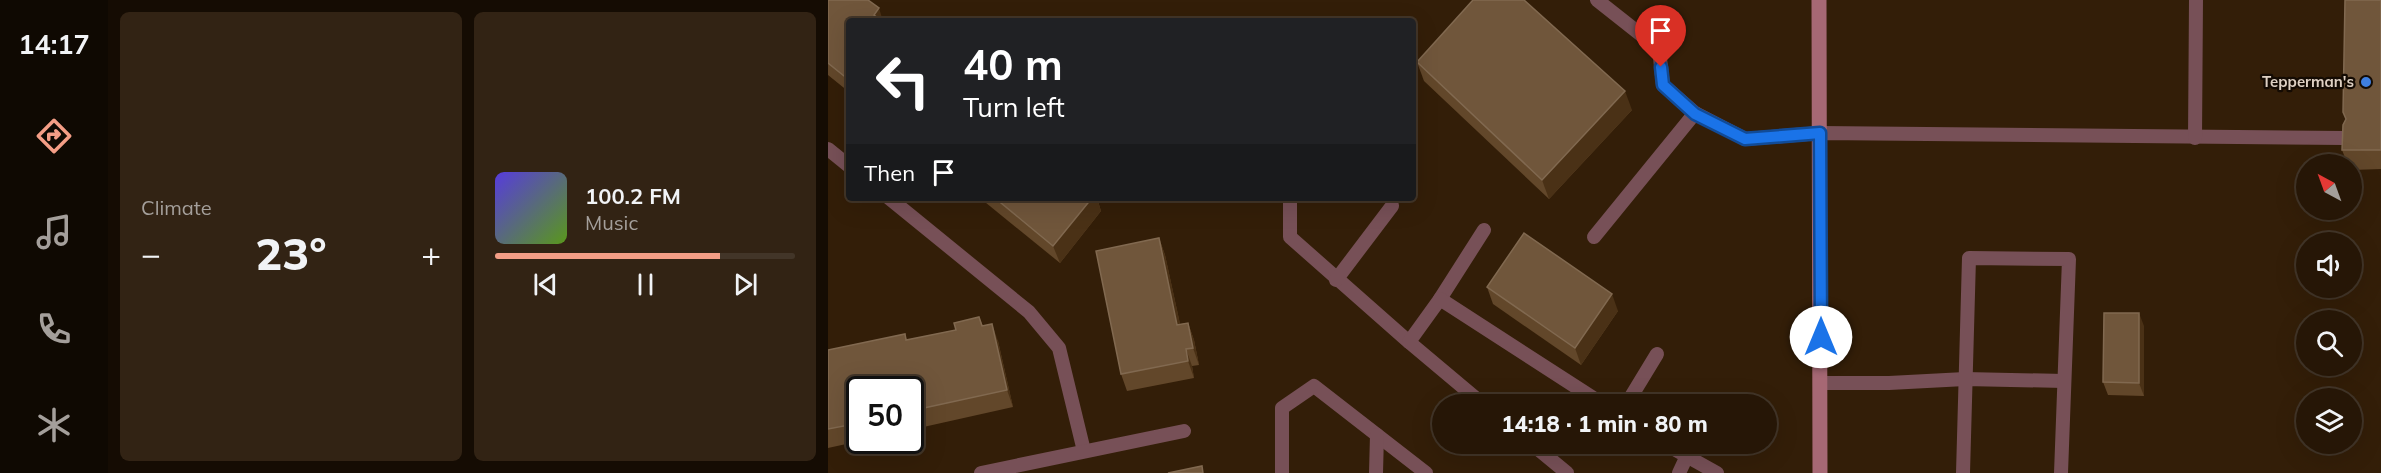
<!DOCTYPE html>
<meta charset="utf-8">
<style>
:root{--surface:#261606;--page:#322314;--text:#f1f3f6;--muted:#a49f9b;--line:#423528;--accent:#f49e86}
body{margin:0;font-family:Mulish,sans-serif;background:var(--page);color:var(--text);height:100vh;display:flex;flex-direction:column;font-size:22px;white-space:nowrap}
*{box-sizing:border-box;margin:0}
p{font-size:20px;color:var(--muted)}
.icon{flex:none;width:33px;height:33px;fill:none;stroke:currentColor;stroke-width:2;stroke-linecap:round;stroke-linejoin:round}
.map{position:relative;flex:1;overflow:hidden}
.details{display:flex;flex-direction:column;gap:12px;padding:12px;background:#150c03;width:720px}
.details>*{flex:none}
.guide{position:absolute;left:18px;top:18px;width:570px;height:183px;border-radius:6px;box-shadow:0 6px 24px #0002,0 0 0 2px var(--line);background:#202124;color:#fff;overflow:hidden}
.needle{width:39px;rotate:319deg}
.buttons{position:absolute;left:1468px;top:154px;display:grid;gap:12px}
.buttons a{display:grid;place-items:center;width:66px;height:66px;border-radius:50%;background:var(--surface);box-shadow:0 6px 24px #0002,0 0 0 2px var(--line);font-size:30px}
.speed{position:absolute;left:18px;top:376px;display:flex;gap:12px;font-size:30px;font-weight:700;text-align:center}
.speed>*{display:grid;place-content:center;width:78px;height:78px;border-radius:50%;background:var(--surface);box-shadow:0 6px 24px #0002,0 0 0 2px var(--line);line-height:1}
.speed .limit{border:3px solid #111;border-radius:9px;background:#fff;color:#111}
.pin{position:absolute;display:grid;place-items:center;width:51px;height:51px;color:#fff;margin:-62px -26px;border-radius:50% 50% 50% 0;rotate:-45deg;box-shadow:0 0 6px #0007}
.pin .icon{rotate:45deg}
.me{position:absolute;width:66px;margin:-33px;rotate:0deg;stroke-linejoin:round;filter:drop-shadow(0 0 4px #0008)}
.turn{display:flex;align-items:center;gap:21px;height:126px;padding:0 18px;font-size:27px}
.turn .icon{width:78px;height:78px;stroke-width:2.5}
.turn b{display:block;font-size:42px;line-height:51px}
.then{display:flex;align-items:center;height:57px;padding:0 18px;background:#0003;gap:12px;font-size:22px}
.big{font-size:45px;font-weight:800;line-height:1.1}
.details .card{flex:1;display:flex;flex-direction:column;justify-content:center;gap:9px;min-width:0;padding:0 21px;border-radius:9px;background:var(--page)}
.song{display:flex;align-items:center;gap:18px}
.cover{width:72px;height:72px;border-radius:9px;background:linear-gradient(135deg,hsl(250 70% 55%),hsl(90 70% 35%))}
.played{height:6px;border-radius:3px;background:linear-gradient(90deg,var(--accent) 75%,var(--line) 75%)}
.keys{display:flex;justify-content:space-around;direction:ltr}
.heat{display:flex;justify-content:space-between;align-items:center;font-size:33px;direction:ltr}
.details .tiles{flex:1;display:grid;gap:12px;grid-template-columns:repeat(2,1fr)}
.trip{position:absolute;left:604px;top:394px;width:345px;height:60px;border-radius:30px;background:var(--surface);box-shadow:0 6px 24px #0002,0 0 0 2px var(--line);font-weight:800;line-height:60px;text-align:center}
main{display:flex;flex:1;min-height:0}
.tabs{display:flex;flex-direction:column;width:108px;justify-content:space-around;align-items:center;background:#0f0902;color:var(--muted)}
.tabs .icon{width:42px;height:42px}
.tabs .on{color:var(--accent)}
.tabs b{font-size:27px;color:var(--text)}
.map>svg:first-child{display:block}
</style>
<main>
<nav class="tabs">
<b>14:17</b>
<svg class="icon on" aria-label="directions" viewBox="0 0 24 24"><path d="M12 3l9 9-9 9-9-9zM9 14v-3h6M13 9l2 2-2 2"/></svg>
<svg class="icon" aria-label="music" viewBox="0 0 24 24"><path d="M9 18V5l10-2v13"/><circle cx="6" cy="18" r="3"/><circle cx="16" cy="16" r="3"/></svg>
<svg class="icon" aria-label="phone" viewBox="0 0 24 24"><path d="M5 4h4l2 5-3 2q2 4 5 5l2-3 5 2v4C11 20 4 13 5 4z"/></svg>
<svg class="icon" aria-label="climate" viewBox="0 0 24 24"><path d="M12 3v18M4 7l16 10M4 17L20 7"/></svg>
</nav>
<section class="details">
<div class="tiles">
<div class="card"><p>Climate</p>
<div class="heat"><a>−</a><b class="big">23°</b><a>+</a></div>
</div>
<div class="card">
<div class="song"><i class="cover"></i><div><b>100.2 FM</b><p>Music</p></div></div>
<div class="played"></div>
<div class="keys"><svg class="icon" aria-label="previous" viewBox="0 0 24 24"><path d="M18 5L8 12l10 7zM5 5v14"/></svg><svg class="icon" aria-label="pause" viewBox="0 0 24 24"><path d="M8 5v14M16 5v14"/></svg><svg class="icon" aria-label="next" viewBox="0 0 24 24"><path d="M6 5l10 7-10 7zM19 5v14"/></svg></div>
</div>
</div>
</section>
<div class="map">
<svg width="1553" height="473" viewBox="0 0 1553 473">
<rect width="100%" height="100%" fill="#331e08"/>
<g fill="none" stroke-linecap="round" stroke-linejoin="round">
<g stroke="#775057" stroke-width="14">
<path d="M769 0 831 49 835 85 867 113 917 139 992 133 1516 138"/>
<path d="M1367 138 1368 0"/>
<path d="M0 149 21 166"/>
<path d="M61 198 201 312 231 348 256 451"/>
<path d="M462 198V237L581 342"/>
<path d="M766 237 867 113"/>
<path d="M508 280 564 206"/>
<path d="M612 299 656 230"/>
<path d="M993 383H1061L1137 379 1236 381"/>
<path d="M656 405 581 342 612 299 776 405"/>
<path d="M798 405 829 354"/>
<path d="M704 444 739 473"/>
<path d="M837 444 889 473"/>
<path d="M153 473 356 431"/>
<path d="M454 473V408L486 386 598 473"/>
<path d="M548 473 549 435"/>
<path d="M851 473 858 458"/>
<path d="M1135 473 1141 258 1241 259 1233 473"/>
</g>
<path stroke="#a66874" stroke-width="15" d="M991 0 992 473"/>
</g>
<g fill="#62472a">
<path d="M0 0 21 21V92L0 75Z"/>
<path d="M1553 0V169L1524 170V165H1520L1514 150 1518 120Z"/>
<path d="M589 62 804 110 721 199 596 81Z"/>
<path d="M152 198H269L273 211 232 263Z"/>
<path d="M331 238 337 255 352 324 360 323 366 340 371 365 364 366 366 378 299 391 293 374Z"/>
<path d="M659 287 790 311 753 365 665 304Z"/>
<path d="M151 317 155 326 170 341 185 407 82 430V390H32V441L0 448V350L77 334 79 340 128 330Z"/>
<path d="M1316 326V396L1280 395 1275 382Z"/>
</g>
<g fill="#4a3116">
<path d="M51 8 55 21H48L46 15Z"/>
<path d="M797 91 804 110 721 199 714 180Z"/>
<path d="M264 198H269L273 211 232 263 225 246Z"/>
<path d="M331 238 337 255 356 342 349 325Z"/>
<path d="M784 294 790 311 753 365 747 348Z"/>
<path d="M1311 313 1316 326V396L1311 383Z"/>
<path d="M360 323 366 340 371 365 365 348Z"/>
<path d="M164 324 170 341 185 407 179 390Z"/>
<path d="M358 349 364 366 366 378 360 361Z"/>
</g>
<g fill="#70563b" stroke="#816950" stroke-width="1.5">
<path d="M0 0H40L51 8 46 15 54 21H21V80L0 63Z"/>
<path d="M645 0H696L797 91 714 180 589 62Z"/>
<path d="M1517 0H1553V150H1514L1515 125 1518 119 1515 112Z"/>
<path d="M167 198H264L225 246Z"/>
<path d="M696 233 784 294 747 348 659 287Z"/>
<path d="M331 238 349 325 360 323 365 348 358 349 360 361 293 374 268 251Z"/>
<path d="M1276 313H1311V383L1275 382Z"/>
<path d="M151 317 154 326 164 324 179 390 82 411V390H32V423L0 429V350L77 334 78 340 128 330 126 323Z"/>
<path d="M374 466 375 473H340Z"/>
</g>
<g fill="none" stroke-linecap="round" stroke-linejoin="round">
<defs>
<path id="route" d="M833 67 835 85 867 114 917 139 992 133 993 337"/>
</defs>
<use href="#route" stroke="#114b97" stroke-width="15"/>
<use href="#route" stroke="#1a73e8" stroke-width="10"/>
</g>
<circle fill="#3f7fe0" stroke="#140b03" stroke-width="2" cx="1538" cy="82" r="6"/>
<g text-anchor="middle" stroke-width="4.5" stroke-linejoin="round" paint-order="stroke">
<g font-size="15" font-weight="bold" fill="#ded0c3" stroke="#140b03" text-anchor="end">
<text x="1526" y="87">Tepperman's</text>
</g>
</g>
</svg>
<div class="buttons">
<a><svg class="needle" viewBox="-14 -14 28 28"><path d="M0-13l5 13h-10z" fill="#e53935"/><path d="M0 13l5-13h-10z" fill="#a49f9b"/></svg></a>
<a><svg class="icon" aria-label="sound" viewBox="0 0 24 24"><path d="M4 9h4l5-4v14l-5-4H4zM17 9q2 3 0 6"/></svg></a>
<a><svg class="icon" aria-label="search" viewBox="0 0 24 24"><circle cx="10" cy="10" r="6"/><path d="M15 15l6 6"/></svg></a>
<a><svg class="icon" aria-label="layers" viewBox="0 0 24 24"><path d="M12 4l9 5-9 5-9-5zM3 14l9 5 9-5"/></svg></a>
</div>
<div class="speed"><div class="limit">50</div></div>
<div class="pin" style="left:833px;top:67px;background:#d93025"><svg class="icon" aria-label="arrive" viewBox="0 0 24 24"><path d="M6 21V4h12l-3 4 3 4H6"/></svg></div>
<svg class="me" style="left:993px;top:337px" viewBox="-20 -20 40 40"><circle r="19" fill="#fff"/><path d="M0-13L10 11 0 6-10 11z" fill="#1a73e8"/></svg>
<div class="trip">14:18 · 1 min · 80 m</div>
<div class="guide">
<div class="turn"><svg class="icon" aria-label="left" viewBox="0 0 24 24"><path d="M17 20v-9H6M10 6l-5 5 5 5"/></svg><div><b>40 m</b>Turn left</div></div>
<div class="then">Then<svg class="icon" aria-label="arrive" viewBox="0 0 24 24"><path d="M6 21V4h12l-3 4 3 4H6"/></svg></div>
</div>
</div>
</main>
